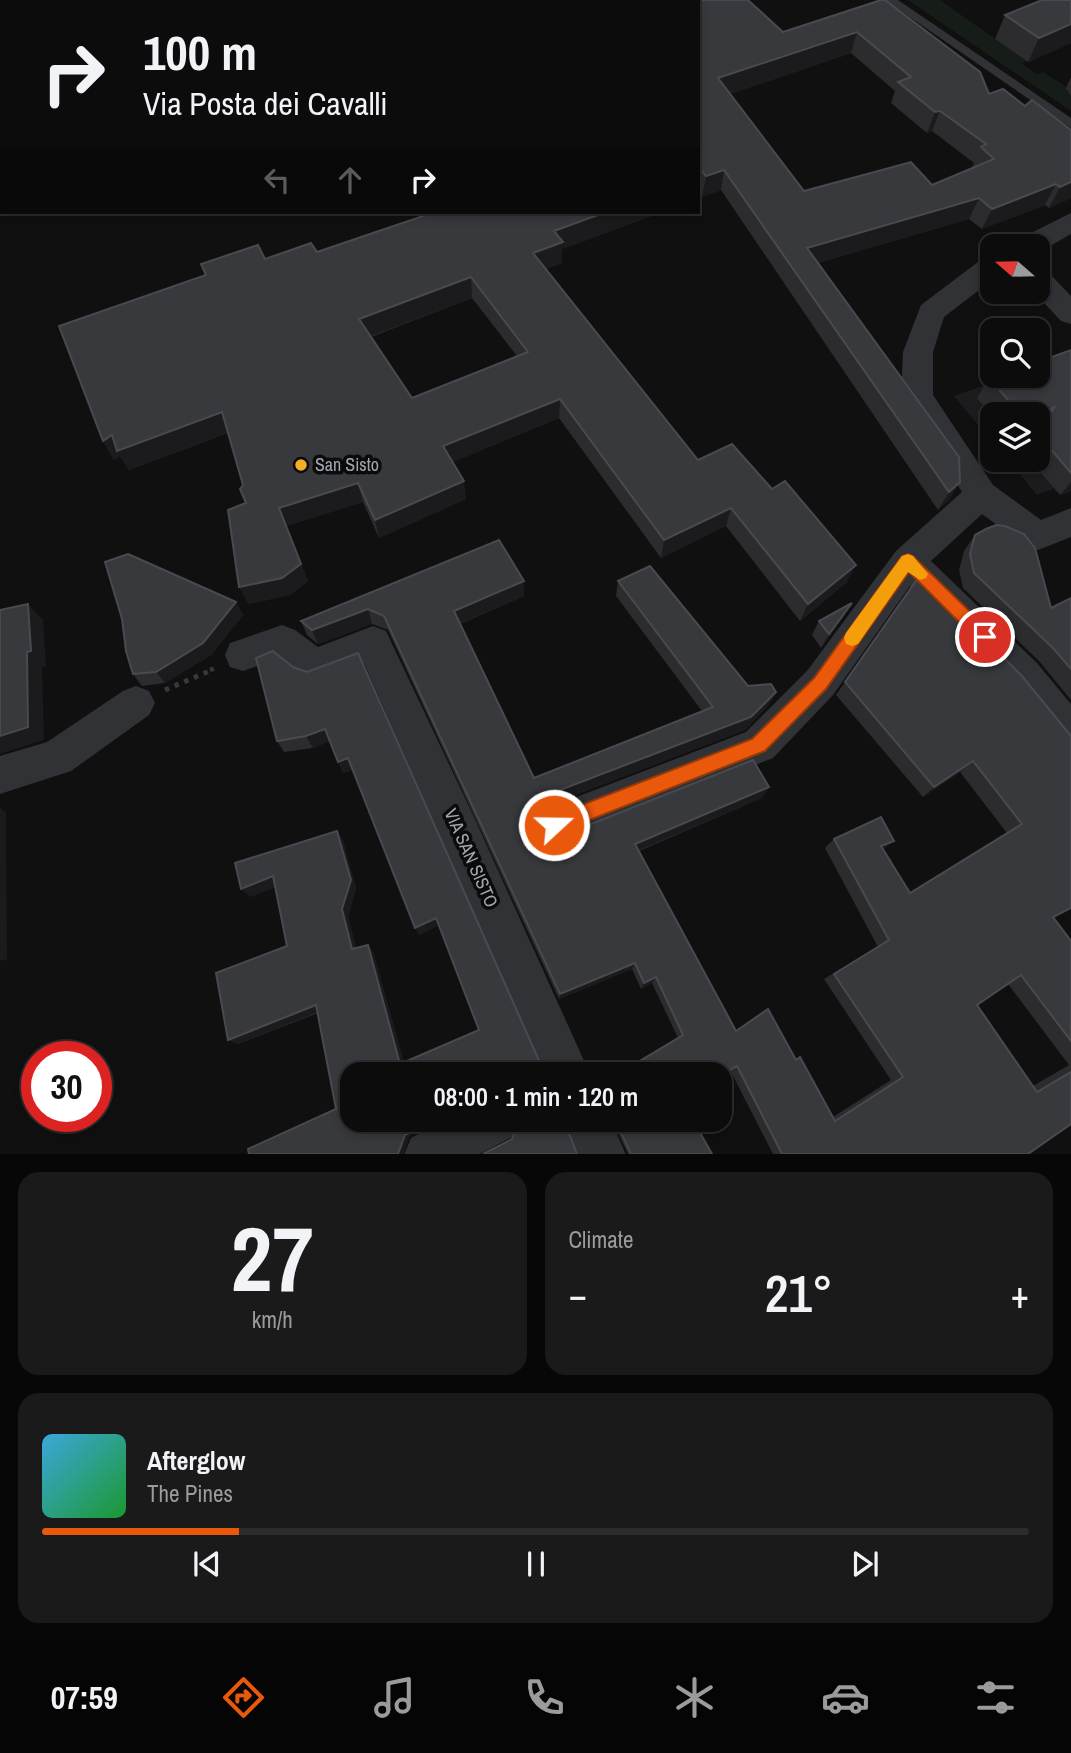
<!DOCTYPE html>
<meta charset="utf-8">
<style>
:root{--surface:#0c0c0d;--page:#1a1a1b;--text:#f1f3f6;--muted:#9a9b9d;--line:#2c2c2e;--accent:#ea580c}
body{margin:0;font-family:"Archivo Narrow",sans-serif;background:var(--page);color:var(--text);height:100vh;display:flex;flex-direction:column;font-size:26px;white-space:nowrap}
*{box-sizing:border-box;margin:0}
p{font-size:23px;color:var(--muted)}
.icon{flex:none;width:38px;height:38px;fill:none;stroke:currentColor;stroke-width:2;stroke-linecap:round;stroke-linejoin:round}
.map{position:relative;height:1154px;overflow:hidden}
.details{display:flex;flex-direction:column;gap:18px;padding:18px;background:#070707;flex:1}
.details>*{flex:none}
.guide{position:absolute;left:0px;top:0px;width:700px;height:214px;box-shadow:0 4px 10px #0003,0 0 0 2px var(--line);background:#0c0c0d;color:var(--text);overflow:hidden}
.needle{width:46px;rotate:290deg}
.fabs{position:absolute;left:980px;top:234px;display:grid;gap:14px}
.fabs a{display:grid;place-items:center;width:70px;height:70px;border-radius:14px;background:var(--surface);box-shadow:0 4px 10px #0003,0 0 0 2px var(--line);font-size:35px}
.speed{position:absolute;left:21px;top:1041px;display:flex;gap:14px;font-size:35px;font-weight:700;text-align:center}
.speed>*{display:grid;place-content:center;width:91px;height:91px;border-radius:50%;background:var(--surface);box-shadow:0 4px 10px #0003,0 0 0 2px var(--line);line-height:1}
.speed .limit{border:10px solid #d22;background:#fff;color:#111}
.pin{position:absolute;display:grid;place-items:center;width:60px;height:60px;color:#fff;margin:-30px;border:4px solid #fff;border-radius:50%;box-shadow:0 2px 7px #0007}
.me{position:absolute;width:77px;margin:-38px;rotate:69deg;stroke-linejoin:round;filter:drop-shadow(0 0 5px #0008)}
.turn{display:flex;align-items:center;gap:24px;height:147px;padding:0 28px;font-size:32px}
.turn .icon{width:91px;height:91px;stroke-width:2.5}
.turn b{display:block;font-size:49px;line-height:60px}
.lanes{display:flex;align-items:center;height:66px;padding:0 28px;background:#0003;justify-content:center;gap:35px;direction:ltr}
.lanes .off{opacity:.35}
.big{font-size:52px;font-weight:600;line-height:1.1}
.details .card{flex:1;display:flex;flex-direction:column;justify-content:center;gap:10px;min-width:0;padding:0 24px;border-radius:21px;background:var(--page)}
.details .dial{align-items:center;gap:0}
.dial b{font-size:91px;line-height:1}
.song{display:flex;align-items:center;gap:21px}
.cover{width:84px;height:84px;border-radius:10px;background:linear-gradient(135deg,hsl(200 70% 55%),hsl(130 70% 35%))}
.played{height:7px;border-radius:4px;background:linear-gradient(90deg,var(--accent) 20%,var(--line) 20%)}
.keys{display:flex;justify-content:space-around;direction:ltr}
.heat{display:flex;justify-content:space-between;align-items:center;font-size:38px;direction:ltr}
.details .tiles{flex:1;display:grid;gap:18px;grid-template-columns:1fr 1fr}
.card:last-child{grid-column:span 2}
.trip{position:absolute;left:340px;top:1062px;width:392px;height:70px;border-radius:21px;background:var(--surface);box-shadow:0 4px 10px #0003,0 0 0 2px var(--line);font-weight:600;line-height:70px;text-align:center}
.dock{display:flex;height:112px;justify-content:space-around;align-items:center;background:#050505;color:var(--muted)}
.dock .icon{width:49px;height:49px}
.dock .selected{color:var(--accent)}
.dock b{font-size:32px;color:var(--text)}
.map>svg:first-child{display:block}
</style>
<div class="map">
<svg width="1071" height="1155" viewBox="0 0 1071 1155">
<rect width="100%" height="100%" fill="#101011"/>
<path fill="#1c1c1e" d="M1012 376H1038L1071 482 1037 495 1008 460H1038V415H992V442L954 396Z"/>
<path fill="#161c17" d="M908 0H940L1026 61 1022 64 1037 74 1043 72 1071 90V111Z"/>
<g fill="none" stroke-linecap="round" stroke-linejoin="round">
<path stroke="#37393d" stroke-width="4.5" stroke-dasharray="3.5 5" stroke-linecap="butt" d="M210 670 215 668"/>
<path stroke="#37393d" stroke-width="5" stroke-dasharray="4.5 6" stroke-linecap="butt" d="M165 690 214 669"/>
<path fill="#313236" fill-rule="evenodd" d="M885 0H898L1071 118V128Z"/>
<g fill="#313236" fill-rule="evenodd">
<path d="M44 0H62L43 2Z"/>
<path d="M0 32H2L0 43Z"/>
</g>
<g fill="#313236" fill-rule="evenodd">
<path d="M1071 213V234L1038 253V247H1013L1017 240Z"/>
<path d="M992 256V280L944 317 933 352V395L993 485 1041 520 1071 508V537L1038 550 1026 546 982 514 931 561 1037 663 1071 704V751L1057 746 1011 687 910 586 833 695 773 758 554 845 540 839 534 825 540 811 746 732 807 671 896 551 962 492 901 396 903 352 921 305 982 259Z"/>
<path d="M1038 269 1048 272 1071 296V324L1061 321 1034 292H1038Z"/>
<path d="M282 625 295 630 318 647 373 626 386 631 473 815 590 1074H544L364 663 314 683 301 678 277 659 243 671 230 667 225 655 230 643Z"/>
<path d="M136 686 149 691 155 703 149 715 71 771 0 794V756L47 742 123 691Z"/>
<path d="M446 1120H518L512 1137 478 1155H404L411 1138Z"/>
<path d="M564 1120H611L626 1155H578Z"/>
</g>
</g>
<g fill="#2c2c2f" fill-rule="evenodd">
<path d="M534 0H607L606 2H535Z"/>
<path d="M668 0H748L783 32 881 0 989 94 1071 198 1049 208 1045 205 982 229 969 219 818 263 959 457 949 500 938 510 721 190 702 197 698 191V2H670ZM851 53 895 91 891 103 927 133 932 131 974 163 972 168 932 185 804 191 730 94Z"/>
<path d="M1071 0V43L1028 62 995 39 1005 15Z"/>
<path d="M1071 77V96L1066 88Z"/>
<path d="M426 212H655L654 215 562 249V263L546 269 698 460 847 582 800 621 726 526 661 558 559 418 453 462 466 499 379 538 363 502 286 526 308 581 290 595 248 604 246 503 243 485 228 433 129 470 120 456 114 460 103 441 205 275 201 264 265 259 317 252 426 215ZM472 298 517 356 412 398 371 337Z"/>
<path d="M1071 350V491L1060 495 1030 460H1038V431L1041 426 1038 428V415H992V416L977 398 989 378Z"/>
<path d="M975 535 1051 608 1071 598V700L1039 661 963 588 959 570 964 551Z"/>
<path d="M524 581V596L460 624 534 778 702 711 616 596 618 581 769 705 745 730 539 809 534 821 539 832 556 838 769 787 762 798 639 851 736 1031 768 1009 795 1059 800 1057 833 1117 891 1080 824 979 878 947 825 848 834 839 883 850 910 893 1007 833 960 772 923 797 836 695 845 682 1022 676 1053 917 1071 941V1124L1028 1154H773L730 1070 678 1038 652 983 641 989 632 969 559 999 388 630 372 624 318 644 307 635 301 621ZM1008 984 1069 1065 1033 1086 977 1005Z"/>
<path d="M236 602 243 615 211 655 165 683 142 686 133 674Z"/>
<path d="M852 603 843 617 821 648 812 635 819 621Z"/>
<path d="M293 667 545 1074H352L410 1136 403 1154H249L336 1109 318 1013 238 1044 228 1040 287 946 275 887 250 897 337 831 343 841 356 888 348 917 356 948 373 952 404 1063 479 1030 439 925 419 935 353 770 343 773 330 741 313 748 284 752 277 741Z"/>
<path d="M612 1120H693L712 1154H628Z"/>
</g>
<g fill="#1b1b1d">
<path d="M140 0H179L177 2H137Z"/>
<path d="M578 0H607L606 2H569Z"/>
<path d="M1071 24V43L1028 62 1039 38Z"/>
<path d="M857 32 851 53 715 99 718 78Z"/>
<path d="M940 111 932 131 927 133 935 112Z"/>
<path d="M724 170 721 190 702 197 706 176Z"/>
<path d="M0 172 2 175V191L0 192Z"/>
<path d="M1071 182V198L1049 208 1060 187Z"/>
<path d="M1056 184 1045 205 982 229 992 209Z"/>
<path d="M979 198 969 219 801 268 807 248Z"/>
<path d="M606 212H655L654 215 562 249V263L533 274V253L554 231Z"/>
<path d="M471 277 472 298 363 339 359 319Z"/>
<path d="M560 399 559 418 446 465 443 446Z"/>
<path d="M1055 406 1041 426 1038 428V420Z"/>
<path d="M222 412 230 432 129 470 120 456 114 460 103 441 112 435Z"/>
<path d="M464 481 466 499 379 538 375 520Z"/>
<path d="M960 482 949 500 938 510 949 492Z"/>
<path d="M1071 482V491L1060 495Z"/>
<path d="M358 483 363 502 286 526 279 508Z"/>
<path d="M731 508 726 526 661 558 664 540Z"/>
<path d="M301 564 308 581 290 595 248 604 239 587Z"/>
<path d="M856 565 847 582 800 621 808 604Z"/>
<path d="M524 581V596L456 625 454 611Z"/>
<path d="M236 602 243 615 211 655 165 683 156 672Z"/>
<path d="M852 603 843 617 821 648 829 634Z"/>
<path d="M28 604 43 620 46 666 42 667 44 740 0 754V736Z"/>
<path d="M368 609 372 624 318 644 312 630Z"/>
<path d="M776 692 769 705 745 730 539 809 532 826 531 816 539 798Z"/>
<path d="M325 729 331 741 313 748 306 736Z"/>
<path d="M348 758 354 770 343 773 338 762Z"/>
<path d="M973 761 960 772 923 797 934 787Z"/>
<path d="M769 787 762 798 632 853 635 844Z"/>
<path d="M0 808 6 812 7 959 0 961Z"/>
<path d="M337 831 343 841 356 888 348 917 358 956 352 949 342 909Z"/>
<path d="M894 841 883 850 881 846Z"/>
<path d="M273 876 281 885 250 897 241 889Z"/>
<path d="M436 918 439 925 419 935 415 928Z"/>
<path d="M368 945 373 952 405 1067 400 1064Z"/>
<path d="M635 963 632 969 559 999 560 994Z"/>
<path d="M656 977 652 983 641 989 644 983Z"/>
<path d="M316 1005 323 1010 238 1044 228 1040Z"/>
<path d="M435 1120H440L410 1136 403 1154H398L405 1135Z"/>
</g>
<g fill="#38393d" stroke="#494a4f" stroke-width="2" fill-rule="evenodd">
<path d="M93 0H140L137 2H90Z"/>
<path d="M227 0H478V2H207Z"/>
<path d="M546 0H578L569 2H547Z"/>
<path d="M685 0H748L783 32 881 0H885L980 72 989 94 1003 89 1025 106 1032 100 1071 130V182L1060 187 1056 184 992 209 979 198 807 248 959 457 960 482 949 492 724 170 706 176 698 166V2H677ZM857 32 911 77 898 82 935 112 940 111 986 144 981 147 994 159 932 185 911 162 804 191 718 78Z"/>
<path d="M1042 0H1071V24L1039 38 1005 15Z"/>
<rect x="0" y="128" width="2" height="48"/>
<path d="M431 212H606L554 231 563 242 533 253 698 460 732 444 772 489 785 481 856 565 808 604 731 508 664 540 560 399 443 446 464 481 375 520 358 483 279 508 301 564 282 578 239 587 228 510 246 503 240 489 243 485 222 412 117 451 112 435 103 441 59 326 206 275 201 264 258 245 265 259 311 243 317 252 432 213ZM471 277 528 352 412 398 359 319Z"/>
<path d="M1071 350V473L1038 434 1055 406 1038 420V415H1021L989 378 995 376H1038V362Z"/>
<path d="M996 525 1005 526 1024 534 1035 548 1051 608 1071 598V669L1053 648 974 573 970 554 975 535 986 529Z"/>
<path d="M499 540 524 581 454 611 534 778 713 707 618 581 650 566 748 686 771 684 776 692 751 717 539 798 531 816 539 832 556 838 753 760 769 787 635 844 736 1031 768 1009 796 1060 800 1057 835 1121 903 1077 834 974 889 940 834 839 881 817 894 841 881 846 910 893 1022 824 973 761 934 787 845 682 920 575 1022 676 1071 736V908L1053 917 1071 941V1041L1021 975 977 1005 1037 1092 1071 1072V1124L1028 1154H782L737 1066 719 1076V1074H618L683 1035 656 977 644 983 635 963 560 994 384 616 368 609 312 630 301 621Z"/>
<path d="M128 554 236 602 203 643 156 672 133 674 126 651 122 619 105 562Z"/>
<path d="M852 603 829 634 819 621Z"/>
<path d="M28 604 31 651 27 652 28 727 0 736V610Z"/>
<path d="M273 651 293 667 307 672 358 653 545 1074H352V1120H435L405 1135 398 1154H249L248 1149 336 1109 316 1005 228 1040 216 973 287 946 273 876 241 889 235 863 337 831 351 880 342 909 352 949 368 945 400 1064 479 1030 436 918 415 928 348 758 338 762 325 729 306 736 277 741 256 658Z"/>
<path d="M519 1120H564L577 1154H483L512 1139Z"/>
<path d="M615 1120H693L712 1154H631Z"/>
</g>
<path fill="#ea580c" stroke="#983908" stroke-width="2" d="M908 554 913 556 991 632 993 637 991 642 985 644 979 642 909 572 826 689 765 751 554 834 548 831 545 825 548 818 752 739 814 678 902 556Z"/>
<path fill="#f59e0b" d="M908 554 913 556 928 574 926 578 920 580 908 572 858 644 852 646 846 644 844 638 846 633 902 556Z"/>
<circle fill="#f3af27" stroke="#0b0b0c" stroke-width="2.5" cx="301" cy="465" r="7"/>
<g text-anchor="middle" stroke-width="7" stroke-linejoin="round" paint-order="stroke">
<g font-size="18" fill="#a1a6b2" stroke="#0b0b0c" text-anchor="start">
<text x="315" y="471">San Sisto</text>
</g>
<g font-size="18" fill="#a1a6b2" stroke="#0b0b0c">
<text transform="translate(471 858) rotate(66)" y="6">VIA SAN SISTO</text>
</g>
</g>
</svg>
<div class="fabs">
<a><svg class="needle" viewBox="-14 -14 28 28"><path d="M0-13l5 13h-10z" fill="#e53935"/><path d="M0 13l5-13h-10z" fill="#9a9b9d"/></svg></a>
<a><svg class="icon" aria-label="search" viewBox="0 0 24 24"><circle cx="10" cy="10" r="6"/><path d="M15 15l6 6"/></svg></a>
<a><svg class="icon" aria-label="layers" viewBox="0 0 24 24"><path d="M12 4l9 5-9 5-9-5zM3 14l9 5 9-5"/></svg></a>
</div>
<div class="speed"><div class="limit">30</div></div>
<div class="pin" style="left:985px;top:637px;background:#d93025"><svg class="icon" aria-label="arrive" viewBox="0 0 24 24"><path d="M6 21V4h12l-3 4 3 4H6"/></svg></div>
<svg class="me" style="left:554px;top:825px" viewBox="-20 -20 40 40"><circle r="17" fill="#ea580c" stroke="#fff" stroke-width="3"/><path d="M0-11L8 9 0 5-8 9z" fill="#fff"/></svg>
<div class="trip">08:00 · 1 min · 120 m</div>
<div class="guide">
<div class="turn"><svg class="icon" aria-label="right" viewBox="0 0 24 24"><path d="M7 20v-9h11M14 6l5 5-5 5"/></svg><div><b>100 m</b>Via Posta dei Cavalli</div></div>
<div class="lanes"><svg class="icon off" aria-label="left" viewBox="0 0 24 24"><path d="M17 20v-9H6M10 6l-5 5 5 5"/></svg><svg class="icon off" aria-label="ahead" viewBox="0 0 24 24"><path d="M12 20V5M6 11l6-6 6 6"/></svg><svg class="icon" aria-label="right" viewBox="0 0 24 24"><path d="M7 20v-9h11M14 6l5 5-5 5"/></svg></div>
</div>
</div>
<section class="details">
<div class="tiles">
<div class="card dial"><b>27</b><p>km/h</p></div>
<div class="card"><p>Climate</p>
<div class="heat"><a>−</a><b class="big">21°</b><a>+</a></div>
</div>
<div class="card">
<div class="song"><i class="cover"></i><div><b>Afterglow</b><p>The Pines</p></div></div>
<div class="played"></div>
<div class="keys"><svg class="icon" aria-label="previous" viewBox="0 0 24 24"><path d="M18 5L8 12l10 7zM5 5v14"/></svg><svg class="icon" aria-label="pause" viewBox="0 0 24 24"><path d="M8 5v14M16 5v14"/></svg><svg class="icon" aria-label="next" viewBox="0 0 24 24"><path d="M6 5l10 7-10 7zM19 5v14"/></svg></div>
</div>
</div>
</section>
<nav class="dock">
<b>07:59</b>
<svg class="icon selected" aria-label="directions" viewBox="0 0 24 24"><path d="M12 3l9 9-9 9-9-9zM9 14v-3h6M13 9l2 2-2 2"/></svg>
<svg class="icon" aria-label="music" viewBox="0 0 24 24"><path d="M9 18V5l10-2v13"/><circle cx="6" cy="18" r="3"/><circle cx="16" cy="16" r="3"/></svg>
<svg class="icon" aria-label="phone" viewBox="0 0 24 24"><path d="M5 4h4l2 5-3 2q2 4 5 5l2-3 5 2v4C11 20 4 13 5 4z"/></svg>
<svg class="icon" aria-label="climate" viewBox="0 0 24 24"><path d="M12 3v18M4 7l16 10M4 17L20 7"/></svg>
<svg class="icon" aria-label="car" viewBox="0 0 24 24"><path d="M5 17H2v-5l4-1 3-4h7l3 4 3 1v5h-3M9 17h6M6 11h13"/><circle cx="7" cy="17" r="2"/><circle cx="17" cy="17" r="2"/></svg>
<svg class="icon" aria-label="filters" viewBox="0 0 24 24"><path d="M4 7h16M4 17h16"/><circle cx="9" cy="7" r="2"/><circle cx="15" cy="17" r="2"/></svg>
</nav>
